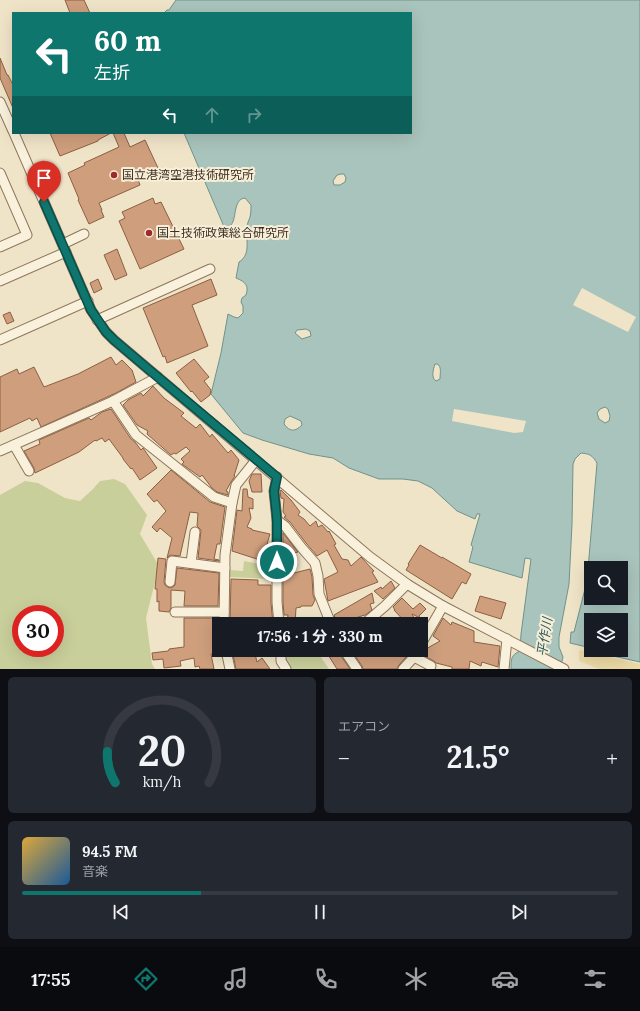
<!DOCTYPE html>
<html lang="ja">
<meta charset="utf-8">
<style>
:root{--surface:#171b24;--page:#242831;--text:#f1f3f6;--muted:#9ea1a6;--line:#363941;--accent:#0f766e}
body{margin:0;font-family:Lora,"Noto Sans JP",serif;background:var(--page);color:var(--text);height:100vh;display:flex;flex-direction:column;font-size:15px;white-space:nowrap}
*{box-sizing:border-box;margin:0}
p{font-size:13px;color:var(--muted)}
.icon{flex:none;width:22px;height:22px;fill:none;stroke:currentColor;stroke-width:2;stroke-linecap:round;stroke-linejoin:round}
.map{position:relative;height:669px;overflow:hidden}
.sheet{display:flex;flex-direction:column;gap:8px;padding:8px;background:#0d0f14;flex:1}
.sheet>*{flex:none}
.banner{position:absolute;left:12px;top:12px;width:400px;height:122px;border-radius:0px;box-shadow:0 4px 16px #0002;background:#0f766e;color:#fff;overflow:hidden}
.tools{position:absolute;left:584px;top:561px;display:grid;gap:8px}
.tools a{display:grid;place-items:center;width:44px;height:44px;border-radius:0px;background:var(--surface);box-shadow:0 4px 16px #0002;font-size:20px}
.speed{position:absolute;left:12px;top:605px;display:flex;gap:8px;font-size:20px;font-weight:700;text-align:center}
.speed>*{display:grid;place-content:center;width:52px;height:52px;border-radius:50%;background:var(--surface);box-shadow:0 4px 16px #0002;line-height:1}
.speed .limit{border:6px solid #d22;background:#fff;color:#111}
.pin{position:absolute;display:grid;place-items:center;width:34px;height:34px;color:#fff;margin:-41px -17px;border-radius:50% 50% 50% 0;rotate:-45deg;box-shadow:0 0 4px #0007}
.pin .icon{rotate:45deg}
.me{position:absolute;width:44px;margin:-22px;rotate:0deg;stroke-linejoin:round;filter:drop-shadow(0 0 3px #0008)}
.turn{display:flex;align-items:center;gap:14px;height:84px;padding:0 16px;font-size:18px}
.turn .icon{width:52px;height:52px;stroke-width:2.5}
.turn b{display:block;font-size:28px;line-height:34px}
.lanes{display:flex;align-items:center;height:38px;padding:0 16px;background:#0003;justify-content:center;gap:20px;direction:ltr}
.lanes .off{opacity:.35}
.big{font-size:30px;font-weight:700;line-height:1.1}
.sheet .tile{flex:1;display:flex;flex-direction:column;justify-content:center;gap:6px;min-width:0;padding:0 14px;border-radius:6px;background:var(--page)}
.sheet .dial{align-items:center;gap:0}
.dial svg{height:104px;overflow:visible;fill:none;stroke:var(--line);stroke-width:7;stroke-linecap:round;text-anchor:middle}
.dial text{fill:var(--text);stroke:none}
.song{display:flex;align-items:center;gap:12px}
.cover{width:48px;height:48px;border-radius:6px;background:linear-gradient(135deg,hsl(40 70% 55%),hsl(210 70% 35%))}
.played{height:4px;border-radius:2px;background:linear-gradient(90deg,var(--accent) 30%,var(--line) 30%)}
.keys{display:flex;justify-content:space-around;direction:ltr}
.heat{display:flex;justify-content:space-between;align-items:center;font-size:22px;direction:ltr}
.sheet .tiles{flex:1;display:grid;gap:8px;grid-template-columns:1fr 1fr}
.tile:last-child{grid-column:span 2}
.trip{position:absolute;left:212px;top:617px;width:216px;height:40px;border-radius:0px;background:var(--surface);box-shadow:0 4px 16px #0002;font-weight:700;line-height:40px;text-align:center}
.dock{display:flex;height:64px;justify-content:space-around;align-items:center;background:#090b0e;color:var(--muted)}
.dock .icon{width:28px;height:28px}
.dock .active{color:var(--accent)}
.dock b{font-size:18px;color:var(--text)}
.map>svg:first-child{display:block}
</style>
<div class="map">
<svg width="640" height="669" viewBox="0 0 640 669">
<rect width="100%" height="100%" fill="#f0e4c8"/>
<g fill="#c9cf9b" fill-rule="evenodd">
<path d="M114 479 125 484 147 515 140 534 159 566 146 618 152 664 155 669H0V495L25 481 38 483 65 498 80 501 92 490 100 481ZM21 614H55V648H21Z"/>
<path d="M244 561 270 566 271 579 230 577V570L243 571Z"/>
<path d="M285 650H316L329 669H291L285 661Z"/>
</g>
<path fill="#ecd9a5" d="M579 650 640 664V669H599L579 661Z"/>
<path fill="#a9c4bc" stroke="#6f938a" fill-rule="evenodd" d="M176 0H640V662L613 656 597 650H621V620H591V648L570 643 571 632H574L587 581 597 463C592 455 590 454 581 453L575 459 573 464 572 524 569 584 559 637V647L563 657 560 669H511C511 659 511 655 520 651L521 634 531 559 525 558 522 578 469 562 473 547 471 545 480 514H477L475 519 457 511 432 488 418 481 403 479H379L349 468 333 458 309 454 262 440 243 433 211 394 221 353 228 314 234 317 238 318 243 313V306L241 302 242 298 246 295C249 286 246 282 236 278L239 262C252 254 245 238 247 227 247 224 249 220 250 217 251 213 251 209 251 205L245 198C233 199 237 218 231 225 229 227 227 228 225 229L184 133H411V13H164L167 10H169ZM341 174H344L346 178 345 182 340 185H334L333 181 337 175ZM306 329 310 331 311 336 302 339 295 333 297 330ZM435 364H437C442 366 440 374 440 379L436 381C431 378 433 370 435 364ZM605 407 608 409 610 416 609 421 605 423 599 419 597 413 600 409ZM290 416 301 421 302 425C295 432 290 432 284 424L285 419ZM591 568H621V598H591Z"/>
<g fill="#f0e4c8">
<path d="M582 288 636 317 628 332 573 305Z"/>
<path d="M454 409 526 421 523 432 514 433 452 421Z"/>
</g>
<g fill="#cf9f7d" stroke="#8d5f41">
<path d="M65 0H84L90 13H70Z"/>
<path d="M0 58 7 75H8L13 85V108L0 78Z"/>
<path d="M50 133H111L98 140V141L60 156Z"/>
<path d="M113 133H124L130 147 145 140 158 168 137 177 140 185 99 203 102 210H101L104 217 89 224 78 200 79 199 68 173 85 165 84 163 119 147Z"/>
<path d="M44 161 52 178 56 177 59 184 47 188 37 164Z"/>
<path d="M153 198 155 204 161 202 184 249 140 269 119 221 125 218 122 212Z"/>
<path d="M117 249 127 275 115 280 104 255Z"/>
<path d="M98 279 102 289 94 293 90 283Z"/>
<path d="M211 279 217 295 192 305 208 346 167 363 165 356 163 357 143 308Z"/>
<path d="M10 312 14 321 7 324 3 315Z"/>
<path d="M111 357 116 365 122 360 132 370 136 382 116 393 41 427 37 418 32 421 30 418 0 432V377L17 369 19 374 34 367 44 387 78 374Z"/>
<path d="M194 359 209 377 204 381 211 390 210 395 201 402 192 391 191 392 176 373Z"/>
<path d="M153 386 164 398 184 413 181 416 196 428 200 424 210 437 212 434 228 453 231 450 239 460 234 476H235L231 482 226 491 228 492V495L217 492 212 488 202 475 200 477 182 464 184 462 181 459 190 451 186 447 176 454 174 453 171 455 147 434 148 431 137 425 123 405 128 400 141 393 143 396Z"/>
<path d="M111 409 131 439 135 442 141 450 143 448 157 468 140 480 132 468 131 469 123 459V458L109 439 105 442 102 438 96 441 95 440 79 452 35 473 34 468 24 451 40 444 39 440 89 418 91 420 102 412Z"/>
<path d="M171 470 210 502 225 507 220 544H217L214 559 219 560V561L198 558 201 530 197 526 198 513 190 512 180 556 170 555 167 558 172 538 160 528 157 532 152 527 166 511 157 500 154 502 147 494Z"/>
<path d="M252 474H261L262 492H252L249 481Z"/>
<path d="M243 489H247L248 497 253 499V509L249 508 251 518 247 527 252 529V530L270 534 265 551 271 553V564L260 560 232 551 237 510 242 511Z"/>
<path d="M281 490 292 501 291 500 300 512 298 515 304 519 310 526 316 521 318 527 322 525 328 532 329 531 336 544 334 545 342 559 348 560 351 566 361 557 374 571 372 572 378 582 328 601 324 579 338 572 327 550 317 556 306 543 290 522 284 517 286 516 283 512 284 499 281 498 280 491Z"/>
<path d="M283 533 298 552 290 554 294 573 310 569 312 577 313 595 315 600 312 606H301V607L296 608 295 624H287L288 615H284L283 602Z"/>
<path d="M420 545 442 558V557L471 574 466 584 462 582 452 599 406 570 409 565 408 564Z"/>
<path d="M158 558 166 559 164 582 165 585 169 588 173 587 175 585 177 568 219 573 218 606H184L185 591 171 590V608L169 612 159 611V601L157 602V589H155Z"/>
<path d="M231 579 258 580V585H271V603L273 624H230Z"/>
<path d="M391 581 395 588 383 599 374 591 381 587 382 589Z"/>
<path d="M372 593 374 603 370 604 372 610 365 615 355 618 353 624H337L334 615Z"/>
<path d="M480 596 506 603 501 619 475 611Z"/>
<path d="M402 598 413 609 420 603 426 609 419 616 420 618 412 614 417 624H407L394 610H395L393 607Z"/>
<path d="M184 618H218L217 636H215L218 653 211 654 214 669H200L199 666 195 667 194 658 180 661 181 666 164 668 163 659 153 660 152 653 168 651 169 650V649L184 647Z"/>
<path d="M443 618 451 625 452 622 474 631V642L500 646 498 667 482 662 481 666 470 661 469 669H452V667L436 663 434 661 422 655 424 650 440 641 433 636Z"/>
<path d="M232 650H254L257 662 262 658 270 669H236Z"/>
<path d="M325 650H338L339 653 350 669H337Z"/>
<path d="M351 650H367L371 656 379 650H401L406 657 399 665 397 669H363L362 666Z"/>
</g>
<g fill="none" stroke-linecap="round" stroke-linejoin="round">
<defs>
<g id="minor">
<path d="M0 102 13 131"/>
<path d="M14 133 91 310 106 332 114 340 370 557 407 584 443 606 564 669"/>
<path d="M0 173 27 235 0 247"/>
<path d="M63 244 84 234"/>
<path d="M0 281 66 252"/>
<path d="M97 320 210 269"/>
<path d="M0 340 88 301"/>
<path d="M113 401 136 435 214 497 232 503"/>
<path d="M14 445 29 471"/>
<path d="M0 451 113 401 158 377"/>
<path d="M277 477 274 491 277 520V602L279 624"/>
<path d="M277 520 285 526 301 547 315 563 318 576 319 594 331 624"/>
<path d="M191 563 195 532"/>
<path d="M170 582 172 561 225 568"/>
<path d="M175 612H224"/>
<path d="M224 624 225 555 232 503 236 485 256 460"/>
<path d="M364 624 385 606 407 584"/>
<path d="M421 644 443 606"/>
<path d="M226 650 230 669"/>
<path d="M281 650V661L286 669"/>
<path d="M344 650 357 669"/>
<path d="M414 657 431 666"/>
<path d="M403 669 414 657 418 650"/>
<path d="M504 669 507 639"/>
</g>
</defs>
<use href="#minor" stroke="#8d765c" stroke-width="11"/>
<use href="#minor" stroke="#faf1dc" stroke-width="9"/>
</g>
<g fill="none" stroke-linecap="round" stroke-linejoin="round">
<defs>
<path id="route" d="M44 202 91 310 106 332 114 340 147 368 277 477 274 491 277 520V562"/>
</defs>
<use href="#route" stroke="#0a4d48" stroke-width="10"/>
<use href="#route" stroke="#0f766e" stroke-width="7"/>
</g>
<g fill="#9e2a2b" stroke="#f7eed8" stroke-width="1.5">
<circle cx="114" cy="175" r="4"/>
<circle cx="149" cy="233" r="4"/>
</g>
<g text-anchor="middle" stroke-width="4" stroke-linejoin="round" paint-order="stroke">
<g font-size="12" fill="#3d2e20" stroke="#f7eed8" text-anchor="start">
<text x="122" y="179">国立港湾空港技術研究所</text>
<text x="157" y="237">国土技術政策総合研究所</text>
</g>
<g font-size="13" font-style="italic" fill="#2f5d5a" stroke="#f7eed8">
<text transform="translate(544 637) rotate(-81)" y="5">平作川</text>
</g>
</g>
</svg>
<div class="tools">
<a><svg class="icon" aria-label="search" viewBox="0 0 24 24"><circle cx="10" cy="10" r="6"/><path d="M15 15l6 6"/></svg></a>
<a><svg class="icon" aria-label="layers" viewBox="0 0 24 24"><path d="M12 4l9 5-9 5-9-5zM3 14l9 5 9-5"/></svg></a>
</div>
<div class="speed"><div class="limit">30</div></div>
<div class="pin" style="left:44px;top:202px;background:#d93025"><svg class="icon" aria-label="arrive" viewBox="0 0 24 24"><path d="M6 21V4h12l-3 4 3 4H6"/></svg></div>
<svg class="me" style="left:277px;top:562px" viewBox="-20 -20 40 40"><circle r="17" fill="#0f766e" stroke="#fff" stroke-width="3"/><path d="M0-11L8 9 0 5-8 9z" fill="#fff"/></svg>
<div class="trip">17:56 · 1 分 · 330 m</div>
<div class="banner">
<div class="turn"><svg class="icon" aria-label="left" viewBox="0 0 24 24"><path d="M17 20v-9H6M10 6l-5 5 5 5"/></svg><div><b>60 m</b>左折</div></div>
<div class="lanes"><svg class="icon" aria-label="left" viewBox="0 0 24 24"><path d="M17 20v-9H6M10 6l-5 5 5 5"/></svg><svg class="icon off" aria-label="ahead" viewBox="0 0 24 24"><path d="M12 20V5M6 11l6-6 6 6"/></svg><svg class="icon off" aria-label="right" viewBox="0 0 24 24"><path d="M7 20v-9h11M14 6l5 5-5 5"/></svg></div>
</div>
</div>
<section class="sheet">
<div class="tiles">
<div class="tile dial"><svg viewBox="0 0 100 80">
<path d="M14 69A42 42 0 1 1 86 69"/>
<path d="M14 69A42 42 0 0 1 8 45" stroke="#0f766e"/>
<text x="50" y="56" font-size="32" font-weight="700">20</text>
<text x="50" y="72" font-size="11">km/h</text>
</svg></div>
<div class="tile"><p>エアコン</p>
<div class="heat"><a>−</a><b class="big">21.5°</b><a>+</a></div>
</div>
<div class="tile">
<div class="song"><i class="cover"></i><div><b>94.5 FM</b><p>音楽</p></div></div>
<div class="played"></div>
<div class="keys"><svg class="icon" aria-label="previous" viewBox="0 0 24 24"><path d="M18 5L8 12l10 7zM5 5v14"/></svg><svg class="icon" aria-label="pause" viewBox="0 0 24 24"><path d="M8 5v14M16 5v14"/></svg><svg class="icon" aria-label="next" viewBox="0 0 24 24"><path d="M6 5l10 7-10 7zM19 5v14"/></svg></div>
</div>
</div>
</section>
<nav class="dock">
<b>17:55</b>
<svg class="icon active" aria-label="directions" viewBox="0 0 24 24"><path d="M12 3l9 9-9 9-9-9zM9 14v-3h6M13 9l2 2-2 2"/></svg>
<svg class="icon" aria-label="music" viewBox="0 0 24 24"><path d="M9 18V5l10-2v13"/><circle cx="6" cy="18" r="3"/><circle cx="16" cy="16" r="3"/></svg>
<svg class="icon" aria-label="phone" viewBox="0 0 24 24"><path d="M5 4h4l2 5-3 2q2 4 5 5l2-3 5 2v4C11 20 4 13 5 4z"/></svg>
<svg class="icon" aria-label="climate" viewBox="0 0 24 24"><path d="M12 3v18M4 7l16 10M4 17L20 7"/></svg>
<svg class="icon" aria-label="car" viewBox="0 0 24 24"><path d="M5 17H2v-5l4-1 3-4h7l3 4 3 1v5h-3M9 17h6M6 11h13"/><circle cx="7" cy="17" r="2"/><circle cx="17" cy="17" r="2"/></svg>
<svg class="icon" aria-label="filters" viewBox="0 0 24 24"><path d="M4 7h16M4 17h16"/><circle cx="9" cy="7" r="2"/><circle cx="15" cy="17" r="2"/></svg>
</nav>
